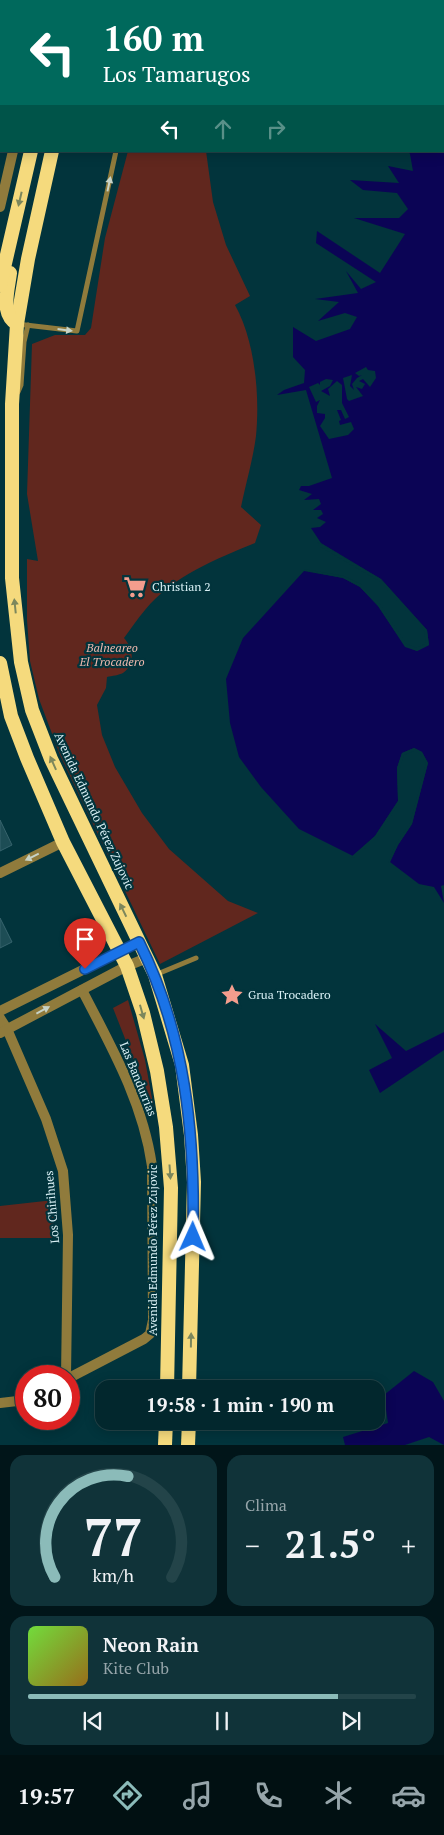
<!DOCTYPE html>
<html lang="es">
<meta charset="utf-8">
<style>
:root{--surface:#02272d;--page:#103339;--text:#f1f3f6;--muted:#96a5aa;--line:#234449;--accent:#8bbbb9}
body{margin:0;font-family:"PT Serif",serif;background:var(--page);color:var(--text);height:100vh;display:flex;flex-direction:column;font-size:19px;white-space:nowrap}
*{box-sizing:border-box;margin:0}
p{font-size:16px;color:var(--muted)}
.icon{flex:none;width:28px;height:28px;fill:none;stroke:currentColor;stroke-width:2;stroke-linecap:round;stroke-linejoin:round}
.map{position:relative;height:1445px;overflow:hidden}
.details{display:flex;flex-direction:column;gap:10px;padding:10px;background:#011519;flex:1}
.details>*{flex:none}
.banner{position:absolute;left:0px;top:0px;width:445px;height:152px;box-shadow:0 2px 12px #0003,0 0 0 1px var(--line);background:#00695c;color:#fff;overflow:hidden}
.speed{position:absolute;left:15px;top:1365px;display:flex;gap:10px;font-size:25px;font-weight:700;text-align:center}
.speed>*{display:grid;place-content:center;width:65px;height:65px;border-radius:50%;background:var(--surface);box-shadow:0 2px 12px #0003,0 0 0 1px var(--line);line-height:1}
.speed .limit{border:8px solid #d22;background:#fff;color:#111}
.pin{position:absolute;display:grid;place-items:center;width:42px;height:42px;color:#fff;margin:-51px -21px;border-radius:50% 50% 50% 0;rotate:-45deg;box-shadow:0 0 5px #0007}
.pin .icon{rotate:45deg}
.me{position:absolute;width:55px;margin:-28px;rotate:1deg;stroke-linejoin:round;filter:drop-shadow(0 0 4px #0008)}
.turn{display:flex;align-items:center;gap:18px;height:105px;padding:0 20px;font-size:22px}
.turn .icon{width:65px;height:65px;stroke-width:2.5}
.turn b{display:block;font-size:35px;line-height:42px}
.lanes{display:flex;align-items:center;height:48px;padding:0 20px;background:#0003;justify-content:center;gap:25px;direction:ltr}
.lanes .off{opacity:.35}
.big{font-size:38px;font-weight:700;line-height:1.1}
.details .card{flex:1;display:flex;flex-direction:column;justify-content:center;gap:8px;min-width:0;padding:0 18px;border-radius:15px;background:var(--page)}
.details .dial{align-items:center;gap:0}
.dial svg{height:130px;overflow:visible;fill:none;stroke:var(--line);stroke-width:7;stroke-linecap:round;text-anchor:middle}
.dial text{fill:var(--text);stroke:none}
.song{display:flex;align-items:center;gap:15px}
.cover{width:60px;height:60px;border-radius:8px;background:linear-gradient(135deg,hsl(100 70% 55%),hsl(40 70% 35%))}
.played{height:5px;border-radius:2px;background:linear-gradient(90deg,var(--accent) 80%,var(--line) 80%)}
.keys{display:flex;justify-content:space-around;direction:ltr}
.heat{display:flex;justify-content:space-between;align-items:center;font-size:28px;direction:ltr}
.details .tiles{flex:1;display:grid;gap:10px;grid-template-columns:1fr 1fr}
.card:last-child{grid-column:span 2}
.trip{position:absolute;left:95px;top:1380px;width:290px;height:50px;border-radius:15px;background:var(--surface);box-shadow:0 2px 12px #0003,0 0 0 1px var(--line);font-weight:700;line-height:50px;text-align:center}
.tab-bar{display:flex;height:80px;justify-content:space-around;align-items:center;background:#011012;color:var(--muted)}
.tab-bar .icon{width:35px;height:35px}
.tab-bar .current{color:var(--accent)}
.tab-bar b{font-size:22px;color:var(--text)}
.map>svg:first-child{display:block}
</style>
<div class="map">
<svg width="444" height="1445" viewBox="0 0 444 1445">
<rect width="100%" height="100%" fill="#02343c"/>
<g fill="#61271e">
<path d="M128 151H206L213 202 226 245 250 296 235 305C255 341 260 395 256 436 253 459 246 483 241 507L261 525 255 543C216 559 173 576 145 610 137 619 131 629 124 638 133 648 136 664 123 673 119 675 112 676 107 677L106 688 97 705 102 735 115 767 142 813 169 849 228 901 258 913 160 964 60 755 39 699 30 661 27 620V559L38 561 27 494 32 344 55 335H85L91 328 105 238Z"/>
<path d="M128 1000 145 1060 155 1115 113 1008Z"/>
<path d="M54 1200 53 1238H0V1206Z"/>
</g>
<g fill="#0b0455" fill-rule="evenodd">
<path d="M425 0H444V885L441 886 444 903 434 887 419 884 390 862 398 845 412 824 428 763 422 752 414 748 402 753 397 768 398 801 375 836 353 856 299 829 261 787 239 757 230 723 226 679 243 638 304 571 343 578 360 587 378 606 405 646 417 651 429 645 427 630 381 579 321 543 311 528 320 527 326 522 317 518 323 514 321 510H313L321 504 319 499 304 500 312 494 299 490 301 486H309L332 478 306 390 277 395 284 390 304 383 305 370 293 357V327L316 341 350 329 357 317 345 313 318 321 339 302 315 299 358 293 346 271 361 289 376 282 316 243 317 231 380 273 405 234 354 218H399L408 209 397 193 363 190 350 180 399 183 388 166 413 171 410 154 408 151H444V1ZM366 367 368 370 375 371 376 378 370 387 363 379 359 381 365 384 362 389 356 387 363 396 349 401 347 399 343 378 352 375 350 386 354 390 352 384 357 378 362 375 359 376 355 373ZM326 379 333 380 330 386 321 391 330 396 328 389 337 381 342 385V403L349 417 345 419 341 410H337L341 420 339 421 340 425 351 422 354 429 348 435 329 439 320 426 325 418V414L317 413V406L320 400 316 402 309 387 318 383 320 385V382Z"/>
<path d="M375 1024 406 1051 444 1032V1050L380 1093 369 1070 392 1058Z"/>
<path d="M414 1371 433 1382 444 1401V1445L429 1437 405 1445H345L343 1437 388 1423 384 1395Z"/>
</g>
<g fill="#02343c">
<path d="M317 542 381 579 427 630 429 645 417 651 405 647 378 606 360 587 343 578 302 570 304 569 344 576 361 584 380 604 407 644 417 648 426 643 424 631 379 581 319 546Z"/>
<path d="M414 748 422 752 428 763 412 824 398 845 390 862 388 863 396 843 410 823 426 763 420 754 414 751 404 755 400 768V802L377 838 355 858 351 857 375 836 398 801 397 768 402 753Z"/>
</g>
<g fill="#1d4d55" stroke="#37636c">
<path d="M0 820 12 845 0 851Z"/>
<path d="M0 918 12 942 0 948Z"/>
</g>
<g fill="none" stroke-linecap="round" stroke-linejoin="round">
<g stroke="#907b3c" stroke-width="5">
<path d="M148 1 149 0"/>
<path d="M17 324 77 331 116 151"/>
<path d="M18 392 21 385 24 342 28 325"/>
<path d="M155 975 196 958"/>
</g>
<g stroke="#907b3c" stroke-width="10">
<path d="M50 1V0"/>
<path d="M0 207 13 151"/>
<path d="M0 873 63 842"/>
<path d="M0 1011 139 942"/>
<path d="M0 1018 7 1029 46 1119 63 1171 68 1235 66 1376"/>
<path d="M0 1033 127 966 147 958"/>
<path d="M69 1378 144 1339 150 1334 153 1320 152 1166C143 1102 111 1046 82 990"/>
<path d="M0 1403 26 1400"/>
</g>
<g stroke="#f5da7d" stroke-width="14">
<path d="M66 1V0"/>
<path d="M87 1V0"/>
<path d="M52 151 28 259 17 324 12 404V578L21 662 32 710 51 759 155 975 182 1065 191 1135 194 1182 189 1389"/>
<path d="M10 273C8 290 0 314 17 324"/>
<path d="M0 285 31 151"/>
<path d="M0 663 11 716 27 758 63 842 127 966 143 1013 157 1071 166 1127 171 1188 167 1389"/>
<path d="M165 1445 166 1421"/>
<path d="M188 1445 189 1421"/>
</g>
</g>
<defs><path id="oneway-solid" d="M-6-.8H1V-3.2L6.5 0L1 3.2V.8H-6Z" transform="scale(1.25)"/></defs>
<g fill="#c7d3c7">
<use href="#oneway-solid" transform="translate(109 184) rotate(-78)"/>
<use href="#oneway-solid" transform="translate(65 330) rotate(7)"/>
<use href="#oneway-solid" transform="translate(32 857) rotate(154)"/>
<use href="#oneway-solid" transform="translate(43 1010) rotate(-28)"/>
</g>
<g fill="#7c875c">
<use href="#oneway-solid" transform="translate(20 199) rotate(103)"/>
<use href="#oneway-solid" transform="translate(15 606) rotate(-96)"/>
<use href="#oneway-solid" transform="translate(53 763) rotate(-114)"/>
<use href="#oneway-solid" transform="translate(123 910) rotate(-116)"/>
<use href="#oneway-solid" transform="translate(142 1012) rotate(74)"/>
<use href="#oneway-solid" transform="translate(170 1172) rotate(86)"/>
<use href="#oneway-solid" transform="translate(191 1340) rotate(-89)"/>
</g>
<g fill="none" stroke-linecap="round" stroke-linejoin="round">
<defs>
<path id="route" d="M85 969 139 942C186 1036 195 1134 193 1237"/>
</defs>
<use href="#route" stroke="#114b97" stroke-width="12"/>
<use href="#route" stroke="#1a73e8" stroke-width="9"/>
</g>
<defs>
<symbol id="supermarket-bare" viewBox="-9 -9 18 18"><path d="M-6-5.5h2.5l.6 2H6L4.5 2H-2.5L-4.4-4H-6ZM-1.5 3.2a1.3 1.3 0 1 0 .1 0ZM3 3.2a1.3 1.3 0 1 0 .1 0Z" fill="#f49d8d" stroke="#02343c" stroke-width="2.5" paint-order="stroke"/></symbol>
<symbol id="sight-bare" viewBox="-9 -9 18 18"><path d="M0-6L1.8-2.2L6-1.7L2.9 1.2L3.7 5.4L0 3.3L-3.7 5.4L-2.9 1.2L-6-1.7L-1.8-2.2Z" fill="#f49d8d" stroke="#02343c" stroke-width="2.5" paint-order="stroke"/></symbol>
</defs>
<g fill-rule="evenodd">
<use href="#supermarket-bare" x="119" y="571" width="32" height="32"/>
<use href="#sight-bare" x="216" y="979" width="32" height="32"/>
</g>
<g text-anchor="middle" stroke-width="4.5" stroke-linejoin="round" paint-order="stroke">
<g font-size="12" fill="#d9f0f5" stroke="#02343c" text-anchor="start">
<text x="152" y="591">Christian 2</text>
<text x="248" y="999">Grua Trocadero</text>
</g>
<g font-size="12" font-style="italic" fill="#f0baaf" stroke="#02343c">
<text x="112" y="652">Balneareo<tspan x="112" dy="14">El Trocadero</tspan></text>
</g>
<g font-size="12" fill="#d9f0f5" stroke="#02343c">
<text transform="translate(94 811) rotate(65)" y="4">Avenida Edmundo Pérez Zujovic</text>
<text transform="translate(138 1079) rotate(68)" y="4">Las Bandurrias</text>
<text transform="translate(52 1207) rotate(-95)" y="4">Los Chirihues</text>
<text transform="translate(153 1250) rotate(-90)" y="4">Avenida Edmundo Pérez Zujovic</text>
</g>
</g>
</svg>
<div class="speed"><div class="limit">80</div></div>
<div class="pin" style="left:85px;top:969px;background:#d93025"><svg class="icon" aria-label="arrive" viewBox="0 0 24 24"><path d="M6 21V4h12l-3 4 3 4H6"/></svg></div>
<svg class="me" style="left:193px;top:1237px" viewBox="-20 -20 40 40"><path d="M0-17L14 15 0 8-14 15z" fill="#1a73e8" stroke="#fff" stroke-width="4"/></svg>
<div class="trip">19:58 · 1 min · 190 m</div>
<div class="banner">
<div class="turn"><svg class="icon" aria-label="left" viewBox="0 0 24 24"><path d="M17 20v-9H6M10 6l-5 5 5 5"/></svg><div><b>160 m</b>Los Tamarugos</div></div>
<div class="lanes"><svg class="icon" aria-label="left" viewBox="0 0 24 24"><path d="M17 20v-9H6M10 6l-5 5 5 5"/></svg><svg class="icon off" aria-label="ahead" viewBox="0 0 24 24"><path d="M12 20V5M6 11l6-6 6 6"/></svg><svg class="icon off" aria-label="right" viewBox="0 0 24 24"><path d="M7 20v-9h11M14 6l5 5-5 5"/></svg></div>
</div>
</div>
<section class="details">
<div class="tiles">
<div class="card dial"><svg viewBox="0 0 100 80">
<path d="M14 69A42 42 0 1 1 86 69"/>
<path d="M14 69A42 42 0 0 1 59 7" stroke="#8bbbb9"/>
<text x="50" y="56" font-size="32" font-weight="700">77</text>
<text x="50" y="72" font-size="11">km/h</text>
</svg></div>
<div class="card"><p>Clima</p>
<div class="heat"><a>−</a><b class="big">21.5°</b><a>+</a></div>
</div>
<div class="card">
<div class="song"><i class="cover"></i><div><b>Neon Rain</b><p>Kite Club</p></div></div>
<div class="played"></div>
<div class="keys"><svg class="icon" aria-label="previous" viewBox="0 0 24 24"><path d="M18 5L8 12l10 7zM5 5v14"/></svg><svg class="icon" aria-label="pause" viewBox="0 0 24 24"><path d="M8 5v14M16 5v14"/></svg><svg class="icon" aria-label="next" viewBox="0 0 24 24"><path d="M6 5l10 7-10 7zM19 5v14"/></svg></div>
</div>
</div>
</section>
<nav class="tab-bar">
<b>19:57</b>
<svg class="icon current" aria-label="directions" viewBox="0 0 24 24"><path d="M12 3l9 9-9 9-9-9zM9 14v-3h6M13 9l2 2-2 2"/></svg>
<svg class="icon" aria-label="music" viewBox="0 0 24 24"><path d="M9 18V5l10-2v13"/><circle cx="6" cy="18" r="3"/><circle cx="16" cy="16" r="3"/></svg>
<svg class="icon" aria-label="phone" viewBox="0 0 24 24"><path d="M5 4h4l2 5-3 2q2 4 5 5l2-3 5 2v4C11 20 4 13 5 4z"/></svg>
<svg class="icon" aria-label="climate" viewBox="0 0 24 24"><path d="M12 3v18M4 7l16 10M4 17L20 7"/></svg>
<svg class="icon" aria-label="car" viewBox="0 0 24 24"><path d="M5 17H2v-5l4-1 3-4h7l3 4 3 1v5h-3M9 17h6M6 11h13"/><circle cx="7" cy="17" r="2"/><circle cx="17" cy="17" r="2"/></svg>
</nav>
